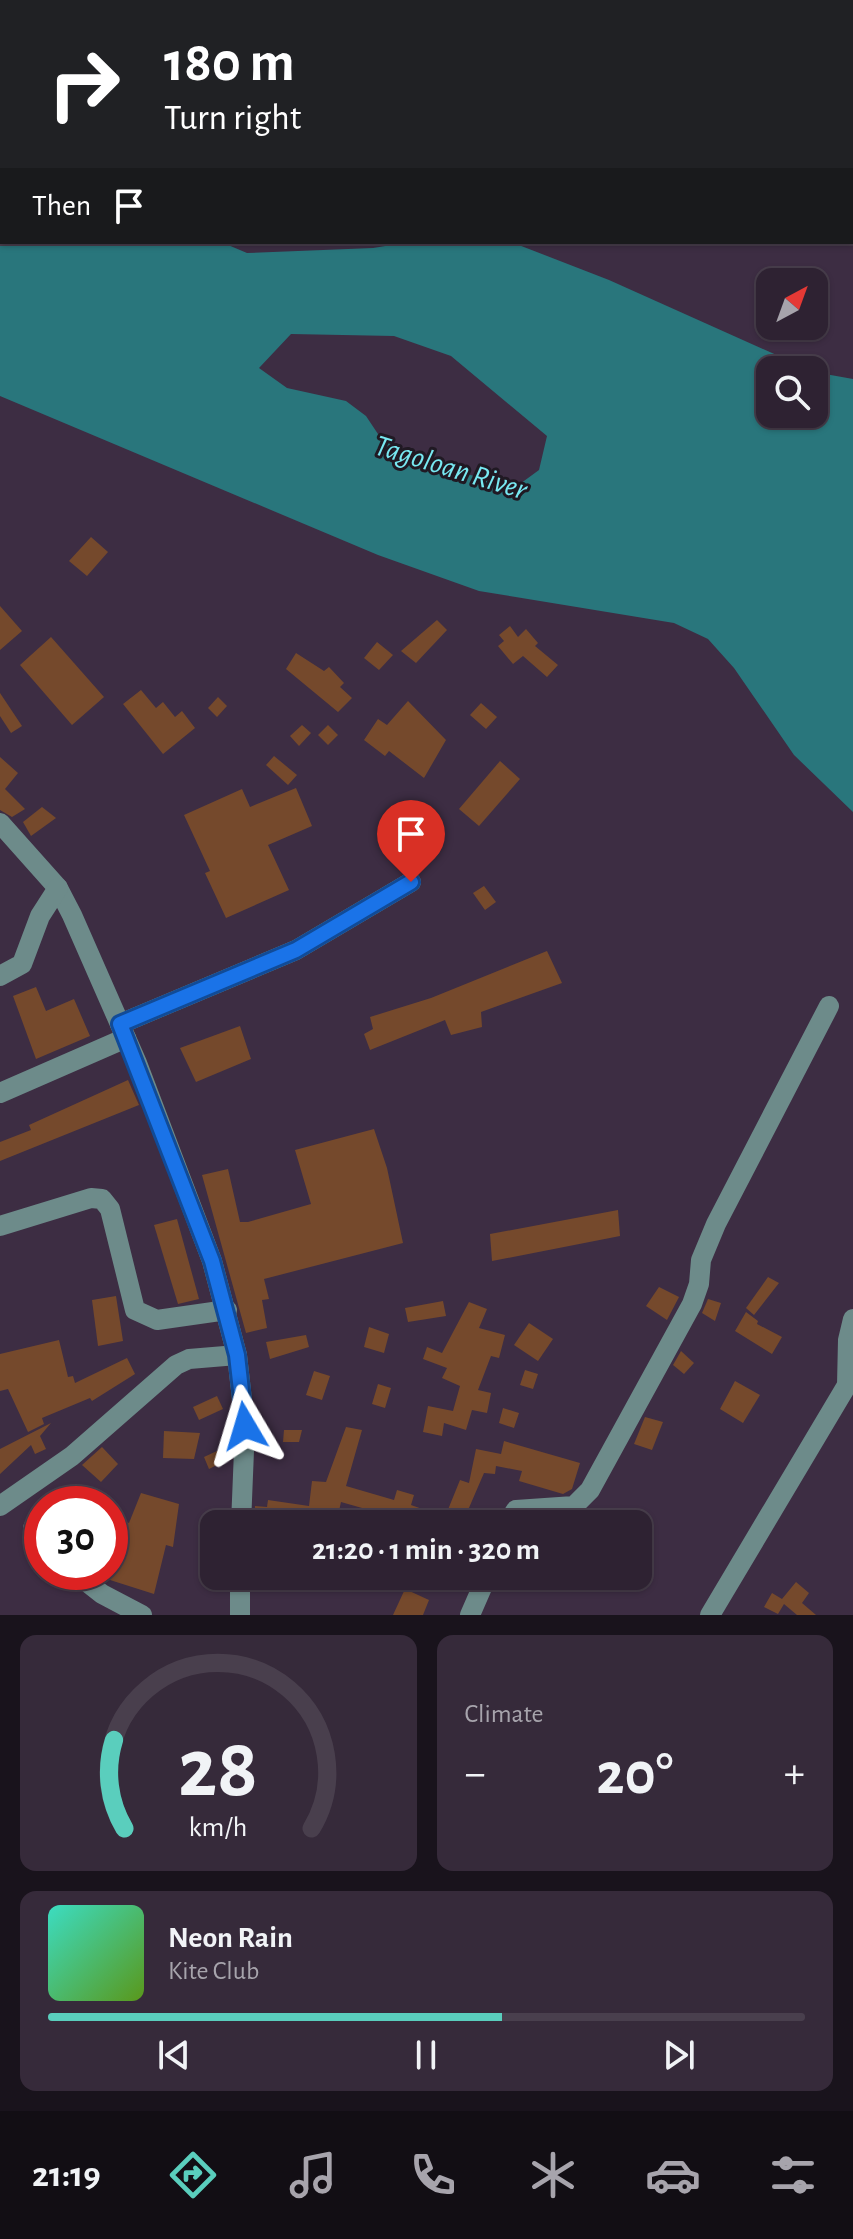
<!DOCTYPE html>
<meta charset="utf-8">
<style>
:root{--surface:#2e2232;--page:#362a3a;--text:#f1f3f6;--muted:#a7a4ac;--line:#493f4d;--accent:#5acebd}
body{margin:0;font-family:"Alegreya Sans",sans-serif;background:var(--page);color:var(--text);height:100vh;display:flex;flex-direction:column;font-size:30px;white-space:nowrap}
*{box-sizing:border-box;margin:0}
p{font-size:26px;color:var(--muted)}
.icon{flex:none;width:44px;height:44px;fill:none;stroke:currentColor;stroke-width:2;stroke-linecap:round;stroke-linejoin:round}
.map{position:relative;height:1615px;overflow:hidden}
.panel{display:flex;flex-direction:column;gap:20px;padding:20px;background:#19131c;flex:1}
.panel>*{flex:none}
.banner{position:absolute;left:0px;top:0px;width:854px;height:244px;box-shadow:0 2px 6px #0004,0 0 0 2px var(--line);background:#202124;color:#fff;overflow:hidden}
.needle{width:52px;rotate:41deg}
.buttons{position:absolute;left:756px;top:268px;display:grid;gap:16px}
.buttons a{display:grid;place-items:center;width:72px;height:72px;border-radius:16px;background:var(--surface);box-shadow:0 2px 6px #0004,0 0 0 2px var(--line);font-size:40px}
.speed{position:absolute;left:24px;top:1486px;display:flex;gap:16px;font-size:40px;font-weight:700;text-align:center}
.speed>*{display:grid;place-content:center;width:104px;height:104px;border-radius:50%;background:var(--surface);box-shadow:0 2px 6px #0004,0 0 0 2px var(--line);line-height:1}
.speed .limit{border:12px solid #d22;background:#fff;color:#111}
.pin{position:absolute;display:grid;place-items:center;width:68px;height:68px;color:#fff;margin:-82px -34px;border-radius:50% 50% 50% 0;rotate:-45deg;box-shadow:0 0 8px #0007}
.pin .icon{rotate:45deg}
.me{position:absolute;width:88px;margin:-44px;rotate:353deg;stroke-linejoin:round;filter:drop-shadow(0 0 6px #0008)}
.turn{display:flex;align-items:center;gap:28px;height:168px;padding:0 32px;font-size:36px}
.turn .icon{width:104px;height:104px;stroke-width:2.5}
.turn b{display:block;font-size:56px;line-height:68px}
.then{display:flex;align-items:center;height:76px;padding:0 32px;background:#0003;gap:16px;font-size:30px}
.big{font-size:60px;font-weight:700;line-height:1.1}
.panel .widget{flex:1;display:flex;flex-direction:column;justify-content:center;gap:12px;min-width:0;padding:0 28px;border-radius:16px;background:var(--page)}
.panel .dial{align-items:center;gap:0}
.dial svg{height:208px;overflow:visible;fill:none;stroke:var(--line);stroke-width:7;stroke-linecap:round;text-anchor:middle}
.dial text{fill:var(--text);stroke:none}
.song{display:flex;align-items:center;gap:24px}
.cover{width:96px;height:96px;border-radius:12px;background:linear-gradient(135deg,hsl(170 70% 55%),hsl(90 70% 35%))}
.played{height:8px;border-radius:4px;background:linear-gradient(90deg,var(--accent) 60%,var(--line) 60%)}
.keys{display:flex;justify-content:space-around;direction:ltr}
.heat{display:flex;justify-content:space-between;align-items:center;font-size:44px;direction:ltr}
.panel .tiles{flex:1;display:grid;gap:20px;grid-template-columns:1fr 1fr}
.widget:last-child{grid-column:span 2}
.trip{position:absolute;left:200px;top:1510px;width:452px;height:80px;border-radius:16px;background:var(--surface);box-shadow:0 2px 6px #0004,0 0 0 2px var(--line);font-weight:700;line-height:80px;text-align:center}
.menu{display:flex;height:128px;justify-content:space-around;align-items:center;background:#120e14;color:var(--muted)}
.menu .icon{width:56px;height:56px}
.menu .on{color:var(--accent)}
.menu b{font-size:36px;color:var(--text)}
.map>svg:first-child{display:block}
</style>
<div class="map">
<svg width="853" height="1615" viewBox="0 0 853 1615">
<rect width="100%" height="100%" fill="#3d2d43"/>
<g fill="#29767c" fill-rule="evenodd">
<path d="M694 0H853V217L852 2Z"/>
<path d="M0 145 2 242H221L247 253 373 248 410 242H511L609 280 810 370H770V414H814V372L853 379V812L794 755 734 668 708 639 674 623 479 591 378 555 0 396ZM291 334 394 336 451 356 547 436 539 470 513 489 404 453 378 434 366 416 346 401 287 388 259 368Z"/>
</g>
<g fill="#75492c">
<path d="M91 537 108 552 87 576 69 561Z"/>
<path d="M0 606 22 631 0 650Z"/>
<path d="M437 620 447 630 416 663 401 651Z"/>
<path d="M510 626 518 637 526 629 538 643 535 646 558 665 547 677 523 656 513 664 498 646 504 641 499 635Z"/>
<path d="M51 637 104 697 72 725 20 665Z"/>
<path d="M377 642 393 655 379 670 364 658Z"/>
<path d="M296 653 324 671 329 667 344 683 340 687 352 698 338 712 286 669Z"/>
<path d="M141 690 156 708 163 702 175 717 182 711 195 728 163 754 123 704Z"/>
<path d="M0 693 22 726 11 733 0 716Z"/>
<path d="M218 697 227 706 217 717 208 708Z"/>
<path d="M408 701 446 740 424 778 389 751 385 756 364 740 378 719 387 725Z"/>
<path d="M481 703 497 717 486 729 470 715Z"/>
<path d="M302 725 311 733 299 746 290 736Z"/>
<path d="M328 725 338 735 328 745 318 735Z"/>
<path d="M274 756 297 775 288 785 266 765Z"/>
<path d="M0 757 18 773 5 789 25 809 12 817 0 810Z"/>
<path d="M500 761 520 779 479 826 459 809Z"/>
<path d="M296 788 312 826 268 845 289 890 226 918 205 873 210 871 184 815 242 789 250 807Z"/>
<path d="M42 807 56 818 31 836 23 822Z"/>
<path d="M484 886 496 902 485 910 473 893Z"/>
<path d="M547 951 562 983 481 1012 482 1027 451 1035 445 1020 370 1050 364 1034 373 1029 370 1017 431 998Z"/>
<path d="M36 987 46 1011 74 999 90 1036 36 1059 13 996Z"/>
<path d="M240 1026 251 1059 196 1082 180 1048Z"/>
<path d="M128 1080 139 1105 0 1161V1142L31 1130 29 1125Z"/>
<path d="M374 1129 387 1168 403 1243 264 1279 269 1299 262 1300 267 1328 246 1333 202 1175 228 1169 240 1222H248L311 1204 295 1150Z"/>
<path d="M618 1210 620 1236 492 1261 490 1234Z"/>
<path d="M177 1219 199 1299 178 1304 154 1225Z"/>
<path d="M768 1277 779 1283 754 1315 746 1308Z"/>
<path d="M659 1287 679 1297 667 1320 646 1306Z"/>
<path d="M116 1296 123 1341 98 1346 92 1300Z"/>
<path d="M708 1299 721 1303 715 1321 702 1313Z"/>
<path d="M443 1301 446 1316 408 1322 405 1308Z"/>
<path d="M469 1302 487 1309 479 1328 505 1335 499 1358 491 1356 478 1390 491 1393 487 1413 472 1410 466 1430 444 1423 442 1436 423 1432 428 1406 453 1411 460 1386 442 1378 447 1368 423 1359 427 1347 442 1353Z"/>
<path d="M746 1312 758 1321 757 1324 782 1337 772 1354 735 1331Z"/>
<path d="M529 1323 553 1339 538 1361 514 1345Z"/>
<path d="M369 1327 389 1334 384 1353 364 1347Z"/>
<path d="M306 1335 309 1347 270 1359 266 1342Z"/>
<path d="M59 1340 68 1377 73 1376 75 1383 127 1358 135 1374 92 1401 90 1398 42 1418 44 1424 28 1432 8 1389 0 1391V1354Z"/>
<path d="M681 1351 694 1363 684 1374 673 1365Z"/>
<path d="M525 1370 538 1374 533 1389 520 1385Z"/>
<path d="M314 1371 330 1376 322 1400 306 1395Z"/>
<path d="M735 1381 760 1395 743 1423 720 1409Z"/>
<path d="M378 1384 391 1388 385 1408 372 1404Z"/>
<path d="M217 1396 223 1409 199 1420 193 1407Z"/>
<path d="M503 1408 519 1413 514 1428 499 1423Z"/>
<path d="M645 1417 663 1422 652 1450 634 1444Z"/>
<path d="M51 1423 40 1436 46 1449 35 1454 31 1445 0 1474V1449Z"/>
<path d="M346 1427 362 1430 346 1486 394 1500 397 1490 414 1495 411 1505 445 1517 460 1480 469 1483 476 1449 501 1454 504 1441 580 1463 572 1489 563 1494 519 1481 522 1471 496 1466 495 1474 484 1473 462 1524H418L341 1502 336 1524H254L255 1506 267 1507 268 1500 309 1506 312 1481 326 1482Z"/>
<path d="M284 1430H302L299 1442H283Z"/>
<path d="M164 1431 200 1433 194 1459 163 1458Z"/>
<path d="M102 1447 118 1464 101 1482 82 1465Z"/>
<path d="M219 1450 225 1461 209 1469 204 1457Z"/>
<path d="M141 1493 179 1504 173 1547 166 1545 154 1594 110 1580V1557L117 1536 110 1533 115 1517 129 1523Z"/>
<path d="M796 1582 809 1593 802 1603 816 1615H797L784 1604 778 1614 764 1607 772 1593 782 1599Z"/>
<path d="M405 1589 429 1600 423 1615H393Z"/>
</g>
<g fill="none" stroke-linecap="round" stroke-linejoin="round">
<g stroke="#6d8b8a" stroke-width="20">
<path d="M0 823 58 888 72 915 137 1063 212 1261 237 1355 245 1426 241 1524"/>
<path d="M0 976 22 964 40 916 58 888"/>
<path d="M120 1024 296 950 411 882"/>
<path d="M0 1093 126 1038"/>
<path d="M0 1226 91 1198 102 1199 110 1209 135 1310 157 1320 227 1310"/>
<path d="M0 1506 72 1456 176 1365 189 1359 237 1355"/>
<path d="M507 1524 516 1510 574 1506 590 1490 692 1304 699 1284 701 1260 716 1224 829 1006"/>
<path d="M33 1528 42 1538"/>
<path d="M74 1572 102 1594 142 1615"/>
<path d="M240 1615V1576"/>
<path d="M470 1615 487 1576"/>
<path d="M710 1615 847 1385 848 1340 853 1319"/>
</g>
</g>
<g fill="none" stroke-linecap="round" stroke-linejoin="round">
<defs>
<path id="route" d="M245 1426 237 1355 212 1261 120 1024 296 950 411 882"/>
</defs>
<use href="#route" stroke="#114b97" stroke-width="20"/>
<use href="#route" stroke="#1a73e8" stroke-width="14"/>
</g>
<g text-anchor="middle" stroke-width="6" stroke-linejoin="round" paint-order="stroke">
<g font-size="30" font-style="italic" fill="#78e9f2" stroke="#201923">
<text transform="translate(451 467) rotate(17)" y="10">Tagoloan River</text>
</g>
</g>
</svg>
<div class="buttons">
<a><svg class="needle" viewBox="-14 -14 28 28"><path d="M0-13l5 13h-10z" fill="#e53935"/><path d="M0 13l5-13h-10z" fill="#a7a4ac"/></svg></a>
<a><svg class="icon" aria-label="search" viewBox="0 0 24 24"><circle cx="10" cy="10" r="6"/><path d="M15 15l6 6"/></svg></a>
</div>
<div class="speed"><div class="limit">30</div></div>
<div class="pin" style="left:411px;top:882px;background:#d93025"><svg class="icon" aria-label="arrive" viewBox="0 0 24 24"><path d="M6 21V4h12l-3 4 3 4H6"/></svg></div>
<svg class="me" style="left:245px;top:1426px" viewBox="-20 -20 40 40"><path d="M0-17L14 15 0 8-14 15z" fill="#1a73e8" stroke="#fff" stroke-width="4"/></svg>
<div class="trip">21:20 · 1 min · 320 m</div>
<div class="banner">
<div class="turn"><svg class="icon" aria-label="right" viewBox="0 0 24 24"><path d="M7 20v-9h11M14 6l5 5-5 5"/></svg><div><b>180 m</b>Turn right</div></div>
<div class="then">Then<svg class="icon" aria-label="arrive" viewBox="0 0 24 24"><path d="M6 21V4h12l-3 4 3 4H6"/></svg></div>
</div>
</div>
<section class="panel">
<div class="tiles">
<div class="widget dial"><svg viewBox="0 0 100 80">
<path d="M14 69A42 42 0 1 1 86 69"/>
<path d="M14 69A42 42 0 0 1 10 35" stroke="#5acebd"/>
<text x="50" y="56" font-size="32" font-weight="700">28</text>
<text x="50" y="72" font-size="11">km/h</text>
</svg></div>
<div class="widget"><p>Climate</p>
<div class="heat"><a>−</a><b class="big">20°</b><a>+</a></div>
</div>
<div class="widget">
<div class="song"><i class="cover"></i><div><b>Neon Rain</b><p>Kite Club</p></div></div>
<div class="played"></div>
<div class="keys"><svg class="icon" aria-label="previous" viewBox="0 0 24 24"><path d="M18 5L8 12l10 7zM5 5v14"/></svg><svg class="icon" aria-label="pause" viewBox="0 0 24 24"><path d="M8 5v14M16 5v14"/></svg><svg class="icon" aria-label="next" viewBox="0 0 24 24"><path d="M6 5l10 7-10 7zM19 5v14"/></svg></div>
</div>
</div>
</section>
<nav class="menu">
<b>21:19</b>
<svg class="icon on" aria-label="directions" viewBox="0 0 24 24"><path d="M12 3l9 9-9 9-9-9zM9 14v-3h6M13 9l2 2-2 2"/></svg>
<svg class="icon" aria-label="music" viewBox="0 0 24 24"><path d="M9 18V5l10-2v13"/><circle cx="6" cy="18" r="3"/><circle cx="16" cy="16" r="3"/></svg>
<svg class="icon" aria-label="phone" viewBox="0 0 24 24"><path d="M5 4h4l2 5-3 2q2 4 5 5l2-3 5 2v4C11 20 4 13 5 4z"/></svg>
<svg class="icon" aria-label="climate" viewBox="0 0 24 24"><path d="M12 3v18M4 7l16 10M4 17L20 7"/></svg>
<svg class="icon" aria-label="car" viewBox="0 0 24 24"><path d="M5 17H2v-5l4-1 3-4h7l3 4 3 1v5h-3M9 17h6M6 11h13"/><circle cx="7" cy="17" r="2"/><circle cx="17" cy="17" r="2"/></svg>
<svg class="icon" aria-label="filters" viewBox="0 0 24 24"><path d="M4 7h16M4 17h16"/><circle cx="9" cy="7" r="2"/><circle cx="15" cy="17" r="2"/></svg>
</nav>
